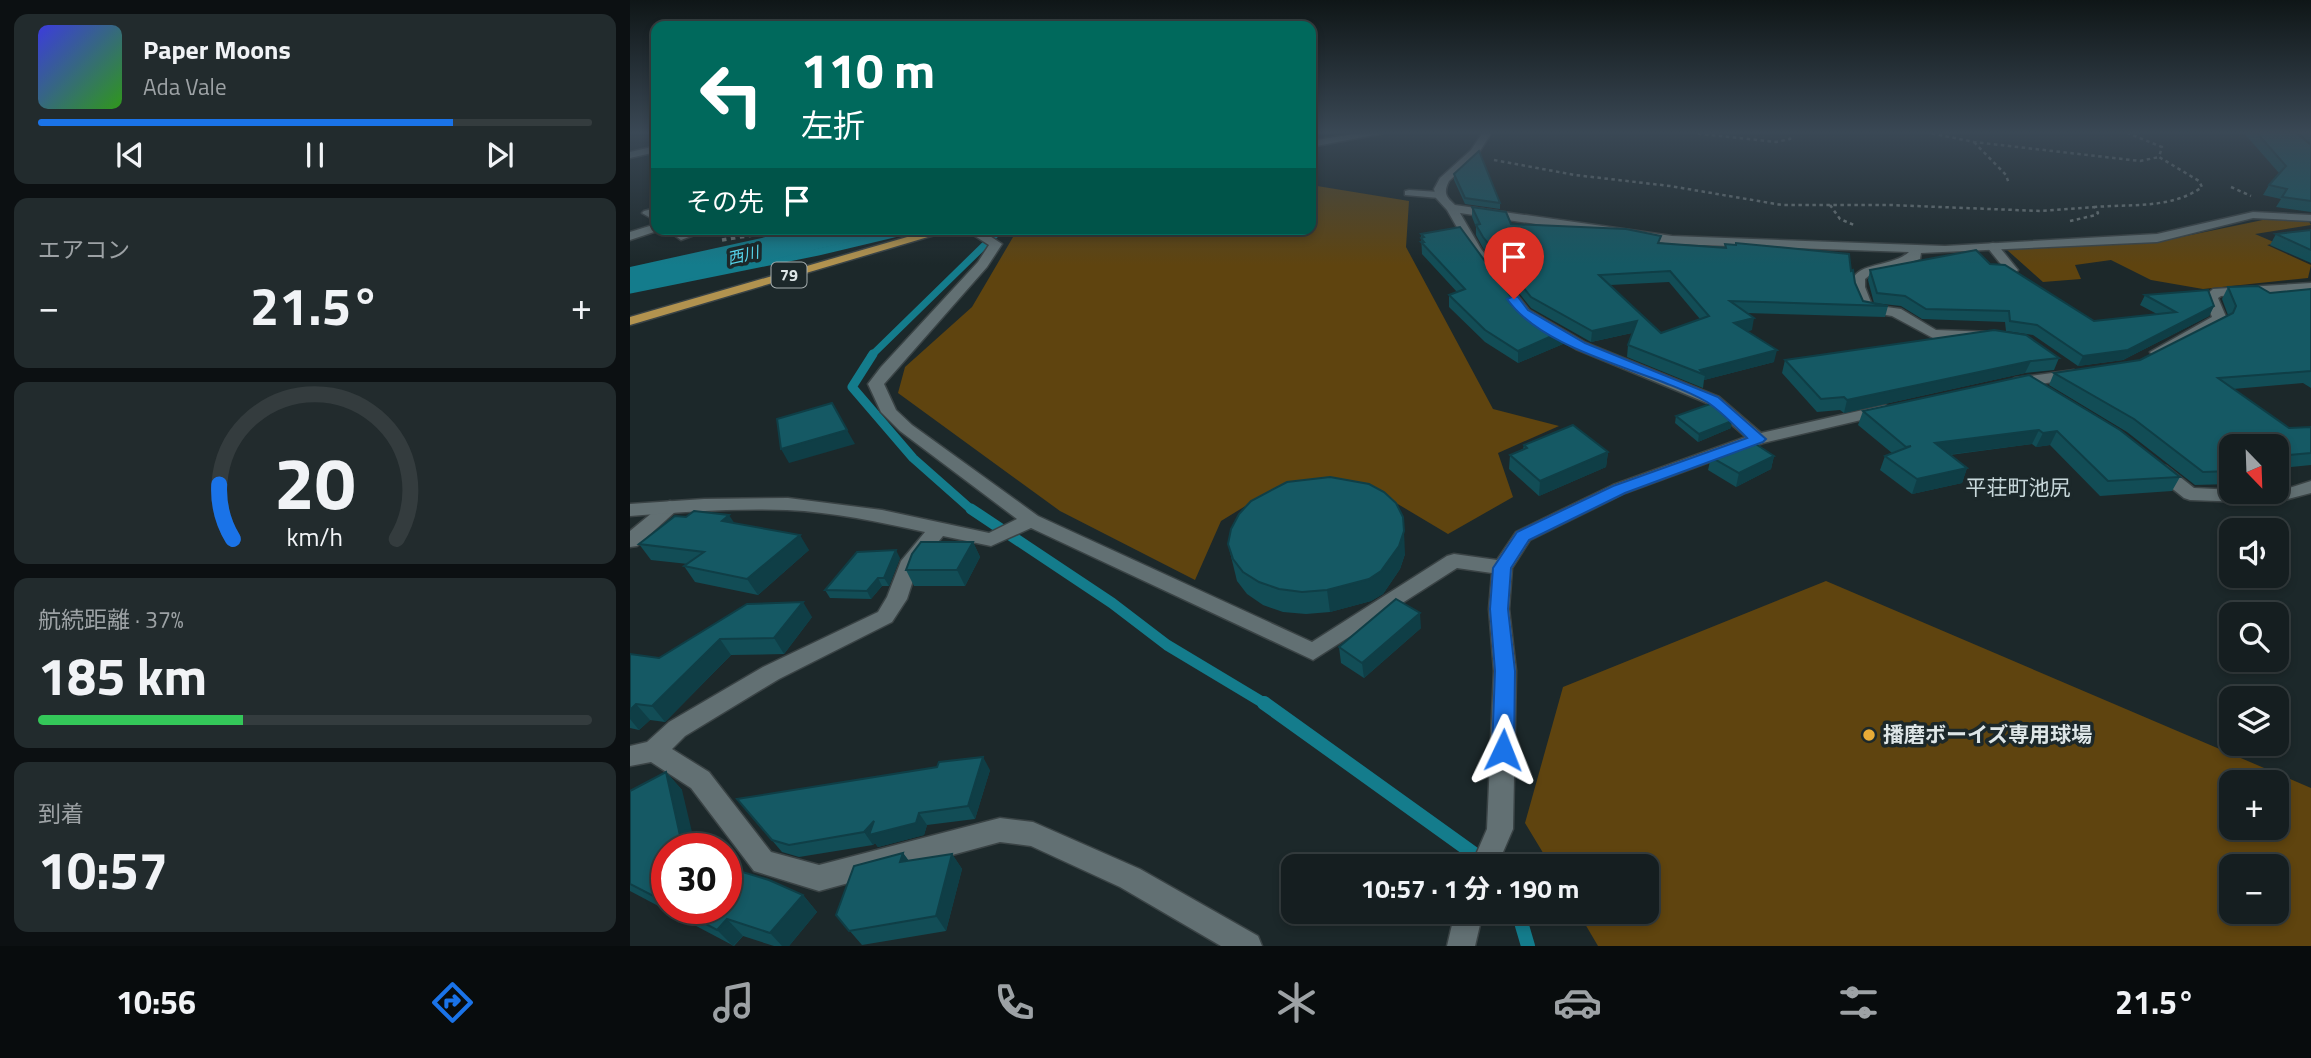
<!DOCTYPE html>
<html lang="ja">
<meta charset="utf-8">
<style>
:root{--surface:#151e20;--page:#222b2d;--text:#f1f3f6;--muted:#9da2a5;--line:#343c3e;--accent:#1a73e8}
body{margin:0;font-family:"Titillium Web","Noto Sans JP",sans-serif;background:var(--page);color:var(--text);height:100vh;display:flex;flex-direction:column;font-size:26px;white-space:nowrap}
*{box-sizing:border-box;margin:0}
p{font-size:23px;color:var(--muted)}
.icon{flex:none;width:38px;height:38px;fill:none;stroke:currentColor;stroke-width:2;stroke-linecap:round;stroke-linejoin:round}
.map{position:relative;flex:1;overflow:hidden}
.drawer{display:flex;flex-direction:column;gap:14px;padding:14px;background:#0c1012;width:630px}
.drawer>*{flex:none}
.top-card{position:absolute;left:21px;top:21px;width:665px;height:214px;border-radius:14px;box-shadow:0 4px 10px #0003,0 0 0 2px var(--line);background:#00695c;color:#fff;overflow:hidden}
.needle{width:46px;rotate:157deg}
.tools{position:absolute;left:1589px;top:434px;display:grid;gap:14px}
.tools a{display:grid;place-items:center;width:70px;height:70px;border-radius:14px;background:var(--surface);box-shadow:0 4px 10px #0003,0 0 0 2px var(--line);font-size:35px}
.speed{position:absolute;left:21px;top:833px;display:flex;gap:14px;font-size:35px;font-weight:700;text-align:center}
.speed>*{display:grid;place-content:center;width:91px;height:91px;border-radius:50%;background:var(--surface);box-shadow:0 4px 10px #0003,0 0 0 2px var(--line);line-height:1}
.speed .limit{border:10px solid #d22;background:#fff;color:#111}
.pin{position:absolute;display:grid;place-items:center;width:60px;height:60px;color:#fff;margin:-72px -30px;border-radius:50% 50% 50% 0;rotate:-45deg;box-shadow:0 0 7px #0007}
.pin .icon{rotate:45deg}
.me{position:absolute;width:77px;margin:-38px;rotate:2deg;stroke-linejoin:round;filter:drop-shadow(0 0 5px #0008)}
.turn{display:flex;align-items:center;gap:24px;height:147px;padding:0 35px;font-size:32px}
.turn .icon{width:91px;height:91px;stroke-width:2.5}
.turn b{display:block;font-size:49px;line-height:60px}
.then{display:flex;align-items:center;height:66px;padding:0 35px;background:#0003;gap:14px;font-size:26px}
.big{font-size:52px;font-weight:700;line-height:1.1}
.drawer .card{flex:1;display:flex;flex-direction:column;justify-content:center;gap:10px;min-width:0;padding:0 24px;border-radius:14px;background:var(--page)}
.drawer .dial{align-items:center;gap:0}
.dial svg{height:182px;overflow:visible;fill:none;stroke:var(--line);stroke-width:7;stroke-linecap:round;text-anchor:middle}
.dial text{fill:var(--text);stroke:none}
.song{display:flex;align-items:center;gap:21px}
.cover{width:84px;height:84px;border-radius:10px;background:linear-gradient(135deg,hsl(240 70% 55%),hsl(110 70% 35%))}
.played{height:7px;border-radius:4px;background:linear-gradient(90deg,var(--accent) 75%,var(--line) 75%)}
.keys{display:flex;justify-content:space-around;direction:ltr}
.heat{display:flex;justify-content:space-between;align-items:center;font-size:38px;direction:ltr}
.charge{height:10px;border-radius:5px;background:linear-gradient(90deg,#34c759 37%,var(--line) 0)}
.trip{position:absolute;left:651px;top:854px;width:378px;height:70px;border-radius:14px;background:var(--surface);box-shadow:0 4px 10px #0003,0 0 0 2px var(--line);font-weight:700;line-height:70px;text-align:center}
.dock{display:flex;height:112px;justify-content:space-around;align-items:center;background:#080c0d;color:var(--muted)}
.dock .icon{width:49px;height:49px}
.dock .active{color:var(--accent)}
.dock b{font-size:32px;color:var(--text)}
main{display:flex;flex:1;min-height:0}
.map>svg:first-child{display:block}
</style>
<main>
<section class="drawer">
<div class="card">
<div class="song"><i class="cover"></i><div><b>Paper Moons</b><p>Ada Vale</p></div></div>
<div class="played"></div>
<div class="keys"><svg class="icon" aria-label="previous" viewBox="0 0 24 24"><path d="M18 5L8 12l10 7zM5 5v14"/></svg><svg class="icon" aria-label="pause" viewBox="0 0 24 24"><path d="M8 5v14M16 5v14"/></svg><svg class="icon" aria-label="next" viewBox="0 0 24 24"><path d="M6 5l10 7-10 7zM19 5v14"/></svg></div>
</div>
<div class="card"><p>エアコン</p>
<div class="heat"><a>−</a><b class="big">21.5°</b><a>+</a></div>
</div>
<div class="card dial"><svg viewBox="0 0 100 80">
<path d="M14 69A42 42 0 1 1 86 69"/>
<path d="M14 69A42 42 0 0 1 8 45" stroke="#1a73e8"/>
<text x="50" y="56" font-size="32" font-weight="700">20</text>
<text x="50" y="72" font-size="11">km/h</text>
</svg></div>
<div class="card"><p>航続距離 · 37%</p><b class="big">185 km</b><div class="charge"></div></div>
<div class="card"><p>到着</p><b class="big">10:57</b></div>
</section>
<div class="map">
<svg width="1681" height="946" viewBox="0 0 1681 946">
<rect width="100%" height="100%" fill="#1c282a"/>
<g fill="#5f440f" fill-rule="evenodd">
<path d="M681 185 779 201 776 247 863 409 929 426 868 453 883 497 818 534 751 494 648 486 591 521 565 580 430 511 268 393 275 367 342 307 386 232 392 229H681Z"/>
<path d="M1647 217 1678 220 1681 225 1625 234 1646 243 1637 245 1681 265 1678 278 1573 289 1521 280 1481 260 1445 265 1451 279 1413 282 1376 249 1532 241Z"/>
<path d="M1196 581 1681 788V946H968L948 912H1017V866H921L895 823 933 687ZM1601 782H1647V828H1601ZM1601 866H1647V912H1601Z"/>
</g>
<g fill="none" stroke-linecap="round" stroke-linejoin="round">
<g stroke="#147c8c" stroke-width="6">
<path d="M269 232 282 229"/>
<path d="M368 232 371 229"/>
</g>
<g stroke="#147c8c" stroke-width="7">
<path d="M0 290 188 252 276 231"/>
<path d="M241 356 369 231"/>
</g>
<path stroke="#147c8c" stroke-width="9" d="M243 354 222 387 283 458 343 511"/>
<path stroke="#147c8c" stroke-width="11" d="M341 509 482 603 537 645 637 705"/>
<g stroke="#147c8c" stroke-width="14">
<path d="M634 703 861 866"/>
<path d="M888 912 898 946"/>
</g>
<path fill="#147c8c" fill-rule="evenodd" d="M172 229H244L239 237 0 293V267Z"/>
<defs>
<g id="lane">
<path d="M779 190 809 192 814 195 809 198 775 195V191Z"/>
<path d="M26 208V221L12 213 14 211Z"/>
<path d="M26 224V229L30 230 0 240V232Z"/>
<path d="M36 229 53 232 80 229 51 240Z"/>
<path d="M1363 243 1367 244 1388 270 1386 273H1378L1357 247 1359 244Z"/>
<path d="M40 501 46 503 49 507 46 511 7 546 0 547V531L34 503Z"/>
</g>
<g id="street">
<path d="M736 132H760L681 147V141Z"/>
<path d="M853 132H862L848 154 819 181C813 193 816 197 825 205L1042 236 1315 246 1527 234 1623 212 1681 215V221L1623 218 1527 242 1291 253 1290 259 1240 275 1235 279V287L1242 305 1271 309 1306 330 1363 332V338L1358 339 1303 338 1262 316 1232 311C1200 256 1255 273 1279 252L1042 244 830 213 851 249 899 310 956 343 1089 397 1131 433 1255 405 1263 410 1261 413 1133 443 1090 458 995 493 900 540 882 568 879 609 886 671 883 829 867 866H841L857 829 864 671 859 609 862 573 827 568 683 660 401 528 361 546 313 536 287 568 277 599 262 622 149 679 55 736 42 749 79 772 141 852 189 865 370 818 403 822 510 869 628 936 632 946H591L490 887 401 846 370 842 189 891 124 871 61 788 21 762 0 766V746L17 742 39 722 133 667 248 612 257 597 271 561 295 532C250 522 203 512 157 510 105 508 52 512 0 516V504L74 499 158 498 252 510 359 533 387 519 270 431 251 412 238 384 251 367 348 262 359 245 334 229H349L372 244 357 267 254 384 266 410 282 425 408 516 682 642 817 556 824 554 867 560 886 532 983 485 1116 437 1077 403 946 349 889 316 840 250 817 210 806 198 804 189 810 178 841 150Z"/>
<path d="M26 146V152L0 158V152Z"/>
<path d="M1681 283V291L1591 296 1588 298 1597 319 1595 322 1532 355H1522L1520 352 1582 317 1574 297 1583 289Z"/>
<path d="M1444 370 1452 375 1449 378 1385 388 1377 383 1385 378Z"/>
<path d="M1530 465 1536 466 1564 488 1647 492 1681 481V493L1643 503 1560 500 1554 498 1524 474 1521 470 1524 466Z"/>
<path d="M825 912H853L845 946H817Z"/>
</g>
<path id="primary" d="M305 229H325L0 325V317Z"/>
</defs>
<use href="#lane" stroke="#3a4345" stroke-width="3"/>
<use href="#street" stroke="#3a4345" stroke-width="3"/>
<use href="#primary" stroke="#3a4345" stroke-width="3"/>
<g stroke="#6d7778" stroke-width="2.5" stroke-dasharray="3.5 3.5" stroke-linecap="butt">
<path d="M1054 132 1146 142 1160 139 1161 132"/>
<path d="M1295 132 1344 142 1510 161 1529 157"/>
<path d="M1344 142 1376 175 1379 184"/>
<path d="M864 160 945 175 1040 186 1152 205H1260L1410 211 1465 207"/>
<path d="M1601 187 1621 196"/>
<path d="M1200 205 1210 219 1224 225"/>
<path d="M1440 221 1466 215 1468 213 1465 207C1500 204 1542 209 1572 187L1569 181 1529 157 1532 147 1495 132"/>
<path d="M138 232 157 229"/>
</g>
<path stroke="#6d7778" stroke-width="3.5" stroke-dasharray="4.5 4.5" stroke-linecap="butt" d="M92 240 148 231"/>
<use href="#lane" fill="#627073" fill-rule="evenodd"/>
<use href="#street" fill="#627073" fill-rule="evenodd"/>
<use href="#primary" fill="#b2934f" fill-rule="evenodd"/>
</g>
<g fill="#124d56" fill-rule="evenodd">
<path d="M1613 132H1665L1681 145V212L1646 207 1651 199 1633 195 1639 185 1649 173Z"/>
<path d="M1668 132H1681V144Z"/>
<path d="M824 174 870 203V209L835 204 824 180Z"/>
<path d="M842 207 881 224 1030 243 1095 247V244L1221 271 1225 283 1233 301 1258 306 1255 317 1116 313 1122 330 1117 331 1144 362 1074 380 1073 388 997 357 998 345 1002 333 961 342 901 308 853 248 846 235V227L842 217ZM1039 282 1070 319 1031 333 980 285Z"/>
<path d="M1681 230V263L1640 245 1646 234Z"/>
<path d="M791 234 887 305 933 331V344L888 363 855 342 819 307V295L827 292 792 254Z"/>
<path d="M1360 264 1464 321 1527 314 1510 305 1515 295 1584 306 1579 316 1493 360 1448 366 1403 335 1376 331 1375 322 1292 319 1271 306 1244 303 1238 280 1240 270Z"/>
<path d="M1598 287 1640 293 1681 289V388L1673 383 1603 389 1659 428 1681 427V465L1650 468 1647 473V446H1601V484L1565 485 1497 432 1419 385 1424 373 1510 360 1598 315 1592 299Z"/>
<path d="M1429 358 1424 370 1395 373 1214 413 1210 410 1187 412 1152 373 1155 360Z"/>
<path d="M1399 375 1550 477 1542 491 1470 496 1420 445 1406 447 1402 444 1320 455 1337 468 1332 483 1282 494 1250 470 1255 456 1262 453 1228 425 1233 411Z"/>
<path d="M1046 416 1101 428 1068 442 1045 423Z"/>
<path d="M894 445 978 452 976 467 909 496 879 469 880 455 893 449Z"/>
<path d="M1144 456 1141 469 1106 487 1078 470 1081 457Z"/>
<path d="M105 523 179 550 128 595 65 582 54 566 58 564 21 560 9 544Z"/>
<path d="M343 542 350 557 335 586H284L276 570Z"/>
<path d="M598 544 775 554 770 569 753 594 741 601 700 612 676 614 653 612 633 605 617 594 607 581Z"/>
<path d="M270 558 259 586H252L241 599 200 598 195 590Z"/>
<path d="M117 604 182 617 154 654 101 655 35 722 20 720 9 730 0 728V654L29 658Z"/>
<path d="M791 628 734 678 711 663 709 647Z"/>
<path d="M360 770 345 819 297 825 294 835 248 847 245 843 243 845 169 857 152 852 107 799Z"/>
<path d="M36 772 52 790 37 849V908H96L173 895 187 912 159 946H144L113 936 104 946 0 891V791Z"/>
<path d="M273 853 279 861 322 854 332 869 316 931 232 945 206 915Z"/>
</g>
<g fill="#0f3e46">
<path d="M109 229H127L111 234Z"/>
<path d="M1584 306 1579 316 1493 360 1448 366 1453 356Z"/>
<path d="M1124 318 1122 330 1102 335 1104 323Z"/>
<path d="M1007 321 1006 332 961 342 962 331Z"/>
<path d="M933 331V344L888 363V351Z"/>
<path d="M1147 350 1144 362 1074 380 1075 375 1070 370Z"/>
<path d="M1401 361 1395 373 1214 413 1217 400Z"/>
<path d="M1102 421 1101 428 1068 442 1069 434Z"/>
<path d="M217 430 225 444 159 463 151 449Z"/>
<path d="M1409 430 1402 444 1300 457 1305 443Z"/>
<path d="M1427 431 1420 445 1406 447 1413 433Z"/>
<path d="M978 452 976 467 909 496 910 481Z"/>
<path d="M1144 456 1141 469 1106 487 1109 473Z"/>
<path d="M1337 468 1332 483 1282 494 1287 479Z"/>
<path d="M99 515 109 530 92 521Z"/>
<path d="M774 531 775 554 770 569 753 594 741 601 700 612 697 590Z"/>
<path d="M170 535 179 550 128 595 117 579Z"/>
<path d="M343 542 350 557 335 586 327 570Z"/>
<path d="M266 550 270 558 259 586 254 578Z"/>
<path d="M248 578 252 586 241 599 237 591Z"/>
<path d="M173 602 182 617 154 654 144 638Z"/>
<path d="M790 613 791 628 734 678 732 663Z"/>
<path d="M90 639 101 655 35 722 22 706Z"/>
<path d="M6 704 20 720 9 730 0 719V710Z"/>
<path d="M353 757 360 770 345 819 338 806Z"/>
<path d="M36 772 52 790 66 849H53Z"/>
<path d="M289 813 297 825 294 835 248 847 245 843 243 845 234 832 244 821Z"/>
<path d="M273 853 284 868 270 862Z"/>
<path d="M322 854 332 869 316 931 306 916Z"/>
<path d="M173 895 187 912 159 946H152L140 933Z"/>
<path d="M97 919 113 936 103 946 87 930Z"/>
</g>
<g fill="#155964" stroke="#0f3e46" stroke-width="2" fill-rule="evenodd">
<path d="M1626 132H1665L1681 145V201L1652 197 1657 189 1639 185 1656 166Z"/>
<path d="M849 151 870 203 835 198 824 174Z"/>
<path d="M842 207 876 212 881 224 996 229 1031 236 1028 243 1096 248 1095 244 1106 245V243L1219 254 1221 271 1223 270 1225 283 1233 301 1258 306 1100 301 1124 318 1104 323 1147 350 1070 370 1075 375 998 345 1007 321 962 331 901 297 853 237 846 225 850 224ZM1040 271 1079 316 1031 333 969 275Z"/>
<path d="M830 227 887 305 933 331 888 351 855 330 819 295 835 289 791 242H794L791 238 794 237 791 234Z"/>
<path d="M1681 230V250L1646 234Z"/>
<path d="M1346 250 1360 264 1375 265 1464 321 1546 312 1515 295 1578 290 1584 306 1498 350 1453 356 1407 325 1380 321 1379 311 1296 309 1275 296 1247 293 1240 270Z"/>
<path d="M1628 286 1640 293 1681 289V371L1588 378 1659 428 1681 427V453L1647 456V446H1601V471L1573 472 1504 419 1424 373 1510 360 1603 313 1606 306 1598 287Z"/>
<path d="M1364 330 1396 335 1429 358 1401 361 1217 400 1214 397 1191 399 1155 360Z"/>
<path d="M1399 375 1490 430 1550 477 1478 481 1427 431 1413 433 1409 430 1305 443 1337 468 1287 479 1255 456 1281 446 1276 447 1233 411Z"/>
<path d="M202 403 217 430 151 449 147 419Z"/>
<path d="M1083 403 1102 421 1069 434 1046 416Z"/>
<path d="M943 425 978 452 910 481 880 455 897 448 894 445Z"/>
<path d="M1118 439 1144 456 1109 473 1081 457Z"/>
<path d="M1647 459 1653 463 1647 464Z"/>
<path d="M700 477 739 484 754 492 766 503 773 517 774 531 769 546 751 571 739 579 697 590 672 592 649 589 629 582 613 572 603 559 598 544 601 529 609 514 621 501 657 482Z"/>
<path d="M64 511 99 515 92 521 170 535 117 579 54 566 74 552 9 544 45 516 56 517Z"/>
<path d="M291 542H343L327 570H276L282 554Z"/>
<path d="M266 550 254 578H248L237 591 195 590 227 552Z"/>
<path d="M766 599 790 613 732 663 709 647Z"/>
<path d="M173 602 144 638 90 639 22 706 6 704 0 710V654L29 658 117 604Z"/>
<path d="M353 757 338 806 289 813 286 823 239 835 244 821 234 832 159 845 142 840 107 799 307 767 309 762Z"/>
<path d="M36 772 53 849H37V903L0 884V791Z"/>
<path d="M273 853 270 862 322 854 306 916 219 931 206 915 224 866Z"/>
<path d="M96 867 139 880 173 895 140 933 97 919 87 930 46 908H96Z"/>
</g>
<linearGradient id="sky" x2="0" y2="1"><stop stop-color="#0f1617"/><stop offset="0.5" stop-color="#3a4855"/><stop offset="1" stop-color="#3a4855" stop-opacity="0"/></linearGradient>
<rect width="1681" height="265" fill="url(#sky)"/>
<path fill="#1a73e8" stroke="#114b97" stroke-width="2" d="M884 296 888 297 898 310 955 343 1088 397 1136 439 1133 442 995 493 899 540 881 568 878 609 885 671 884 750 880 757 873 760 865 757 862 750 865 671 860 609 863 568 887 532 983 486 1117 438C1105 426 1091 411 1077 402 1021 370 916 354 877 299Z"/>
<circle fill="#e8ab37" stroke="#1c282a" stroke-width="2.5" cx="1239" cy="735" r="7"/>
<g text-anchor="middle" stroke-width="7" stroke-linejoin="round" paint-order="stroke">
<g font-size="16" font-style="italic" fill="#55d2e8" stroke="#1c282a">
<text transform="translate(113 255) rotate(-13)" y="6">西川</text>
</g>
<rect fill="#1c282a" stroke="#a4adae" stroke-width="2" x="141.5" y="262.5" width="35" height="25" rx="5"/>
<g font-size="16" font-weight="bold" fill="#dee6e7">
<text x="159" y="281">79</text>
</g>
<g font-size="21" fill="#c8d8db" stroke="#1c282a">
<text x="1388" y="495">平荘町池尻</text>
</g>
<g font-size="21" font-weight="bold" fill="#dee6e7" stroke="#1c282a" text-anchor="start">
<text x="1253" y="742">播磨ボーイズ専用球場</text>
</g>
</g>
</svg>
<div class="tools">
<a><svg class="needle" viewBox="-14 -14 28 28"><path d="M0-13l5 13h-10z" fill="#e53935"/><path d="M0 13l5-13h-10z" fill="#9da2a5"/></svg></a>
<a><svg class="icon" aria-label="sound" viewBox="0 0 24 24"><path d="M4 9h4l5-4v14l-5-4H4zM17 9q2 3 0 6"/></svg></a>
<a><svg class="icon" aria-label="search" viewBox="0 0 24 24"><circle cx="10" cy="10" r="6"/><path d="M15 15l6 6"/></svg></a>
<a><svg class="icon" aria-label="layers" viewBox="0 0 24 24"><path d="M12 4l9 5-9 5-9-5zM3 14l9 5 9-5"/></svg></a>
<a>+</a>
<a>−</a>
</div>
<div class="speed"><div class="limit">30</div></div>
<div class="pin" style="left:884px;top:299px;background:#d93025"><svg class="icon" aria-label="arrive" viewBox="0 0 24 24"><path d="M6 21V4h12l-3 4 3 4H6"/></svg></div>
<svg class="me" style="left:873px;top:750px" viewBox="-20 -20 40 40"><path d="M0-17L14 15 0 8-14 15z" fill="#1a73e8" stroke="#fff" stroke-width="4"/></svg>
<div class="trip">10:57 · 1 分 · 190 m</div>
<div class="top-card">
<div class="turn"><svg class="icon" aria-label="left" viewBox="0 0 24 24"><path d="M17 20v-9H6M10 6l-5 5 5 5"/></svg><div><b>110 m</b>左折</div></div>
<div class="then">その先<svg class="icon" aria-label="arrive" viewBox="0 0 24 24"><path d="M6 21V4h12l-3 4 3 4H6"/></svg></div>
</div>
</div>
</main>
<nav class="dock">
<b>10:56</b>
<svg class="icon active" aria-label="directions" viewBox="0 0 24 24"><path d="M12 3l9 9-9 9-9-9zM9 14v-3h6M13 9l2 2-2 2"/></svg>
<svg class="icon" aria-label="music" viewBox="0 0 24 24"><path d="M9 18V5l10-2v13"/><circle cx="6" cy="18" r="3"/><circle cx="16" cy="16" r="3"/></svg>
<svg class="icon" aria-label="phone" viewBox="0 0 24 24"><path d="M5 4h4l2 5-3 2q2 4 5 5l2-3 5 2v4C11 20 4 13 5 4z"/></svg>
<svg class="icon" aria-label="climate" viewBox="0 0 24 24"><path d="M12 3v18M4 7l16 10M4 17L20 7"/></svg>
<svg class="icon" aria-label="car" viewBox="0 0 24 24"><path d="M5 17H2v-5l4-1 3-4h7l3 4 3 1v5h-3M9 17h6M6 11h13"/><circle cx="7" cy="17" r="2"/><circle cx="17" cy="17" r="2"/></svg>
<svg class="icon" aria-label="filters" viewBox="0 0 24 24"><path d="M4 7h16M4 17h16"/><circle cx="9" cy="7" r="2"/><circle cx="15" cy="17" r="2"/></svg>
<b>21.5°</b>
</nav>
